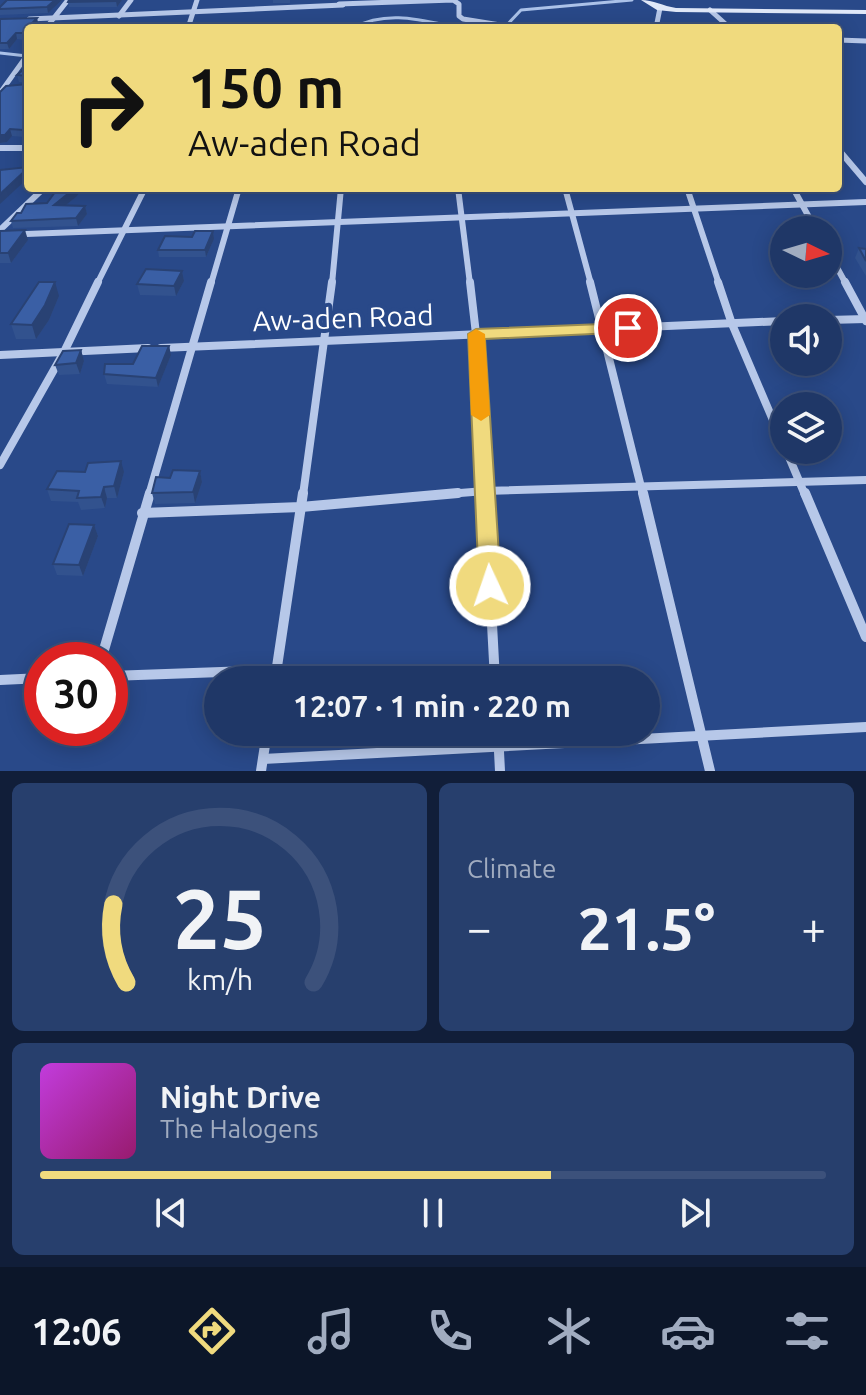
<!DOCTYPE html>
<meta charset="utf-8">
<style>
:root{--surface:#1f3767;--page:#273f6d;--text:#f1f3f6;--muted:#a1acc0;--line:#3c517b;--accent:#f0da7e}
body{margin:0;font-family:Ubuntu,sans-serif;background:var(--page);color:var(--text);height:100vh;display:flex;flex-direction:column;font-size:30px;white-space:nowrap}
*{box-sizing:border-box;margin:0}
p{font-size:26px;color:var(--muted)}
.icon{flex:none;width:44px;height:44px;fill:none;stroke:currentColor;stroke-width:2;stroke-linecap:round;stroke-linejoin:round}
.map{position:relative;height:771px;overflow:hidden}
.sheet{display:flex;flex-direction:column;gap:12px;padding:12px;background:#111e39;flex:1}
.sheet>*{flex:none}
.top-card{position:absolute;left:24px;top:24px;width:818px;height:168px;border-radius:8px;box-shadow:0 4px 20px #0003,0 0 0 2px var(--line);background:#f0da7e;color:#111;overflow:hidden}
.needle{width:52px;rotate:95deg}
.buttons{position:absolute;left:770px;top:216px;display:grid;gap:16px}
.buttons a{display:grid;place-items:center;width:72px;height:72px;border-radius:50%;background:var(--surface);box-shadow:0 4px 20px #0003,0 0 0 2px var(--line);font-size:40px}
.speed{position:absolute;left:24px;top:642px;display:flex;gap:16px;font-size:40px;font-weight:700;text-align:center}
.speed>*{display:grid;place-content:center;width:104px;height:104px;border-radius:50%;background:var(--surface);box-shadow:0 4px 20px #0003,0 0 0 2px var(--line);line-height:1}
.speed .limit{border:12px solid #d22;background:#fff;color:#111}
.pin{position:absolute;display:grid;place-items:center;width:68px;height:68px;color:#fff;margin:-34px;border:4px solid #fff;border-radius:50%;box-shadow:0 2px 8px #0007}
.me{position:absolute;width:88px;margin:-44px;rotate:357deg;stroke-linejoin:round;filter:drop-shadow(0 0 6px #0008)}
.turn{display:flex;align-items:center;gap:28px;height:168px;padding:0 32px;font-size:36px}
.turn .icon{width:104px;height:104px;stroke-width:2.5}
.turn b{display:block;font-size:56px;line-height:68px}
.big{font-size:60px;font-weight:700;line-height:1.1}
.sheet .widget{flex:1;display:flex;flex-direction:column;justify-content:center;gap:12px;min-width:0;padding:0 28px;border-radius:12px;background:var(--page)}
.sheet .dial{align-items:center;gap:0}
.dial svg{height:208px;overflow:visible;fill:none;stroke:var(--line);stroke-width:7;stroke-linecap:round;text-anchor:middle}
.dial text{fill:var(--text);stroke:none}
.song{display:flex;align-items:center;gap:24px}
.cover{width:96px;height:96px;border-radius:12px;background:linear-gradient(135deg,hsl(290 70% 55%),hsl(320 70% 35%))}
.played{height:8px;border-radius:4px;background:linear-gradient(90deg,var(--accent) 65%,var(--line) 65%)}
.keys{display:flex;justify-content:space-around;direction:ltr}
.heat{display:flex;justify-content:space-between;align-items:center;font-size:44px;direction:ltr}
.sheet .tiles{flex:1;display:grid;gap:12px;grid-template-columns:1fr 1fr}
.widget:last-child{grid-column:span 2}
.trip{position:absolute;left:204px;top:666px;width:456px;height:80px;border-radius:40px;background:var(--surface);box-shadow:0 4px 20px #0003,0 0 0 2px var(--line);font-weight:700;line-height:80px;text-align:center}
.tabs{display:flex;height:128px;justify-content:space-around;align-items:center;background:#0c1629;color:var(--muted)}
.tabs .icon{width:56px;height:56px}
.tabs .on{color:var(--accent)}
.tabs b{font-size:36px;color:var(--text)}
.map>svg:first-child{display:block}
</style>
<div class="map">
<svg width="866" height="771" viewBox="0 0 866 771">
<rect width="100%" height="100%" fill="#294989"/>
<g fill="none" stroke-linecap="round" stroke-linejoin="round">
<g stroke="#abc2e9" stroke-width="3">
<path d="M353 28C388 9 424 21 460 28"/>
<path d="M468 28 505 27 521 10 632 0"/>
<path d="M0 53 27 56"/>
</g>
<g stroke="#b7c8e9" stroke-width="5">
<path d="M339 4 453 0 459 4V16L463 19 520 28"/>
<path d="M710 10 730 28"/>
<path d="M119 16 131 0"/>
<path d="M29 19 343 5"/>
<path d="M46 28 68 0"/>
<path d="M188 28 197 0"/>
<path d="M656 28 660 8"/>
<path d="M838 40 866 41"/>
<path d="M0 93 28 54"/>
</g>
<g stroke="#b7c8e9" stroke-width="6">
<path d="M0 148H28"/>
<path d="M838 149 866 182"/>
<path d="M458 188 470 284"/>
<path d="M565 188 591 284"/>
<path d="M687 188 719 284"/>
<path d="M793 188 816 230"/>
<path d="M0 230 44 188"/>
<path d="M0 235 866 202"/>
<path d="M828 251 846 284"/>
<path d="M97 284 145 188"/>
<path d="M211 284 239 188"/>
<path d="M332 284 341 188"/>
</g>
<g stroke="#b7c8e9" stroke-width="8">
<path d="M470 282 476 334 485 495"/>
<path d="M590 282 643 495"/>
<path d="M718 282 732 324 784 446"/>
<path d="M845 282 866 321"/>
<path d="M828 320 866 319"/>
<path d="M161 348 784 321"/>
<path d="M0 355 148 348"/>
<path d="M786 450 805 495"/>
<path d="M0 465 64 352 98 282"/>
<path d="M149 495 211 282"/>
<path d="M303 495 332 282"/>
<path d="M435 495 485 491 866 480"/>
</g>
<g stroke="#b7c8e9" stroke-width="10">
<path d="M485 493 495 680"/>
<path d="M643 493 710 771"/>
<path d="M805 493 866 637"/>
<path d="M142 513 301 507 458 493"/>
<path d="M101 660 150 493"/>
<path d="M110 676 276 670"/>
<path d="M0 680 42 678"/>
<path d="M275 680 303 493"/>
<path d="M498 732 500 771"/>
<path d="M263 759 866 727"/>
<path d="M261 771 267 732"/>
</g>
<path fill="#e0e8f8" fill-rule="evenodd" d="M641 0C653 0 663 6 676 8L866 10V14L676 12 657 10Z"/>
</g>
<g fill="#32528e">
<path d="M62 0 48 13 0 15V7Z"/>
<path d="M122 0 117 7H69L68 2Z"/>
<rect x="273" y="0" width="17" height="3"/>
<path d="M37 18 38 24 35 28H28L24 40 17 39 9 49H0V19Z"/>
<path d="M28 68V82H19L17 75Z"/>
<path d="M28 84V134L25 137 12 136 7 142 0 143Z"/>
<path d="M76 197 66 205 85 206 87 214 78 226 13 228 11 221 21 213 47 203Z"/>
<path d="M213 231 214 239 206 257H159L158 250 192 237Z"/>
<path d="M0 232 28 240 11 263H0Z"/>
<path d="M859 248 866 249V276L855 258Z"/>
<path d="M182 271 184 281 176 296 140 295 137 284Z"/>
<path d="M59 296 49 320 36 339H16L11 324Z"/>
<path d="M169 346 171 355 158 387 107 384 104 374 133 364Z"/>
<path d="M81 350 84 361 80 374 59 375 55 365Z"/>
<path d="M200 471 202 482 195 503 155 504 152 493 170 478Z"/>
<path d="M85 472H124L117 498H107L105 508 81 510 78 502 51 501 47 489Z"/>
<path d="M94 525 98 536 83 576 57 575 53 564Z"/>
</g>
<g fill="#294274">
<path d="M55 0H62L48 13 47 7Z"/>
<path d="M116 0H122L117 7 116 1Z"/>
<path d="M37 18 38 24 35 28H28V36L24 40 23 33Z"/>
<path d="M16 33 17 39 9 49 7 43Z"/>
<path d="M28 124V134L25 137 23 130Z"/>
<path d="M10 129 12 136 7 142 0 143V135Z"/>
<path d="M28 168V178L0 204V194Z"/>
<path d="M75 188H83L76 197 56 213 54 205Z"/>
<path d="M85 206 87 214 78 226 76 218Z"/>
<path d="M25 230 28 240 11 263 8 253Z"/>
<path d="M213 231 214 239 206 257 205 250Z"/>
<path d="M182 271 184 281 176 296 174 286Z"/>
<path d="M55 282 59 296 49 320 36 339 32 325Z"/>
<path d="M169 346 171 355 158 387 156 378Z"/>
<path d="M81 350 84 361 80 374 76 363Z"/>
<path d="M121 461 124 472 117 498 114 486Z"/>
<path d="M200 471 202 482 195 503 193 492Z"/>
<path d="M104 487 107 498 105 508 101 497Z"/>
<path d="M94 525 98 536 83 576 79 565Z"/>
</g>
<g fill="#3a5fa5" stroke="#294274" stroke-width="2">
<path d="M7 0H55L47 7 0 9V7Z"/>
<path d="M69 0H116V1L68 2Z"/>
<path d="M37 18 23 33H16L7 43H0V19Z"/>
<path d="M28 68V76L17 75 24 69Z"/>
<path d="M28 84V124L23 130 10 129 5 135H0V92L6 86Z"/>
<path d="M28 167V168L0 194V170Z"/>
<path d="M58 188H75L54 205 85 206 76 218 11 221 17 213H21L26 204 47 203Z"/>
<path d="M25 230 8 253H0V231Z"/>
<path d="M195 231H213L205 250H158L165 236 192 237Z"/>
<path d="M859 248 866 249V261Z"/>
<path d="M146 269 182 271 174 286 137 284Z"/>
<path d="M39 282H55L45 305 32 325 11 324Z"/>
<path d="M142 346H169L156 378 104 374 105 364H133Z"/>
<path d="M81 350 76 363 55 365 63 351Z"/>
<path d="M121 461 114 486 104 487 101 497 77 498 79 491 47 489 57 471 85 472 88 463Z"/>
<path d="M173 470 200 471 193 492 152 493 156 477 170 478Z"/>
<path d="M69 524 94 525 79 565 53 564Z"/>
</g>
<path fill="#f0da7e" stroke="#9c8e52" stroke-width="2" d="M628 323 634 324 637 328 634 332 485 339 501 586 498 592 490 595 482 592 479 586 468 334 476 329Z"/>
<path fill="#f59e0b" d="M476 329 485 334 490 415 481 421 471 415 468 334Z"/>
<g text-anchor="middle" stroke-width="8" stroke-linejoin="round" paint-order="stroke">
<g font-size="28" fill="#fff" stroke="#294989">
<text transform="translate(343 318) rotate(-2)" y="10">Aw-aden Road</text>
</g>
</g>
</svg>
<div class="buttons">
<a><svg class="needle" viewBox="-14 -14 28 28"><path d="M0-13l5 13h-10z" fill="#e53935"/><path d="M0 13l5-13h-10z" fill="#a1acc0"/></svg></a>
<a><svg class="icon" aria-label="sound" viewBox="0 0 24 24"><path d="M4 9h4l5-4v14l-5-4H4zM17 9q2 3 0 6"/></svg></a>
<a><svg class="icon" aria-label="layers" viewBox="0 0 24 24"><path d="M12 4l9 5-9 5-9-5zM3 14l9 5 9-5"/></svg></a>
</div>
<div class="speed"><div class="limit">30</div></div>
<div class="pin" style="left:628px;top:328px;background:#d93025"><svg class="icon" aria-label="arrive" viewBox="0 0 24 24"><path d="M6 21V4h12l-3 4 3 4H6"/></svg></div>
<svg class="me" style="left:490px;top:586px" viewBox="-20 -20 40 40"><circle r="17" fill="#f0da7e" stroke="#fff" stroke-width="3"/><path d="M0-11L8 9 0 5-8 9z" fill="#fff"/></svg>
<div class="trip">12:07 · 1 min · 220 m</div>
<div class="top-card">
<div class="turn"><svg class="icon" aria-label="right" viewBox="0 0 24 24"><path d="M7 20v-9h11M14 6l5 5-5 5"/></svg><div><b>150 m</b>Aw-aden Road</div></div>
</div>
</div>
<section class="sheet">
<div class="tiles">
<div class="widget dial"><svg viewBox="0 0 100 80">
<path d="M14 69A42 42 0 1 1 86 69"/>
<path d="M14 69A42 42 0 0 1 9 39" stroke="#f0da7e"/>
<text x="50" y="56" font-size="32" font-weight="700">25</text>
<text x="50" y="72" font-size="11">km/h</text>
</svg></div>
<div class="widget"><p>Climate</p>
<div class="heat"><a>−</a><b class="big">21.5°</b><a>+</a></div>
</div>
<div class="widget">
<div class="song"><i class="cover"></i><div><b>Night Drive</b><p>The Halogens</p></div></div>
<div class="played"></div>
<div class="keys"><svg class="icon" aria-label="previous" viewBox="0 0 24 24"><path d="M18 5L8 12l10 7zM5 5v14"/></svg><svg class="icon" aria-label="pause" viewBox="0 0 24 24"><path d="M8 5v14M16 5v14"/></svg><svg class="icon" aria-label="next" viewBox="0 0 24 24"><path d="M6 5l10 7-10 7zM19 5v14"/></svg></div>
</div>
</div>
</section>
<nav class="tabs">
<b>12:06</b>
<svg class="icon on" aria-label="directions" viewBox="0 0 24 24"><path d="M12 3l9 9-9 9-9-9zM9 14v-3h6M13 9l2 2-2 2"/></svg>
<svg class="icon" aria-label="music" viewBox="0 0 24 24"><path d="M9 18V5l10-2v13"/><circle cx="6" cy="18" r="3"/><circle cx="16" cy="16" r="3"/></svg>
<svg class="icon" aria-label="phone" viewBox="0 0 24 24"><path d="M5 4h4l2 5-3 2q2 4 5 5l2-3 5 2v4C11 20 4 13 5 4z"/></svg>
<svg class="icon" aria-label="climate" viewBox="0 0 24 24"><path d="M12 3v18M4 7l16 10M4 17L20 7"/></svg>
<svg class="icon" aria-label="car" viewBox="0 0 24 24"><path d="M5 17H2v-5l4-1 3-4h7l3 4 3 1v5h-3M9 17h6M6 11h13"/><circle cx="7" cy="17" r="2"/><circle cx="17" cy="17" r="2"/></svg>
<svg class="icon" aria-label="filters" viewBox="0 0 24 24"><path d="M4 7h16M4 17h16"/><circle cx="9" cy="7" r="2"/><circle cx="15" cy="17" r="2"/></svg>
</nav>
